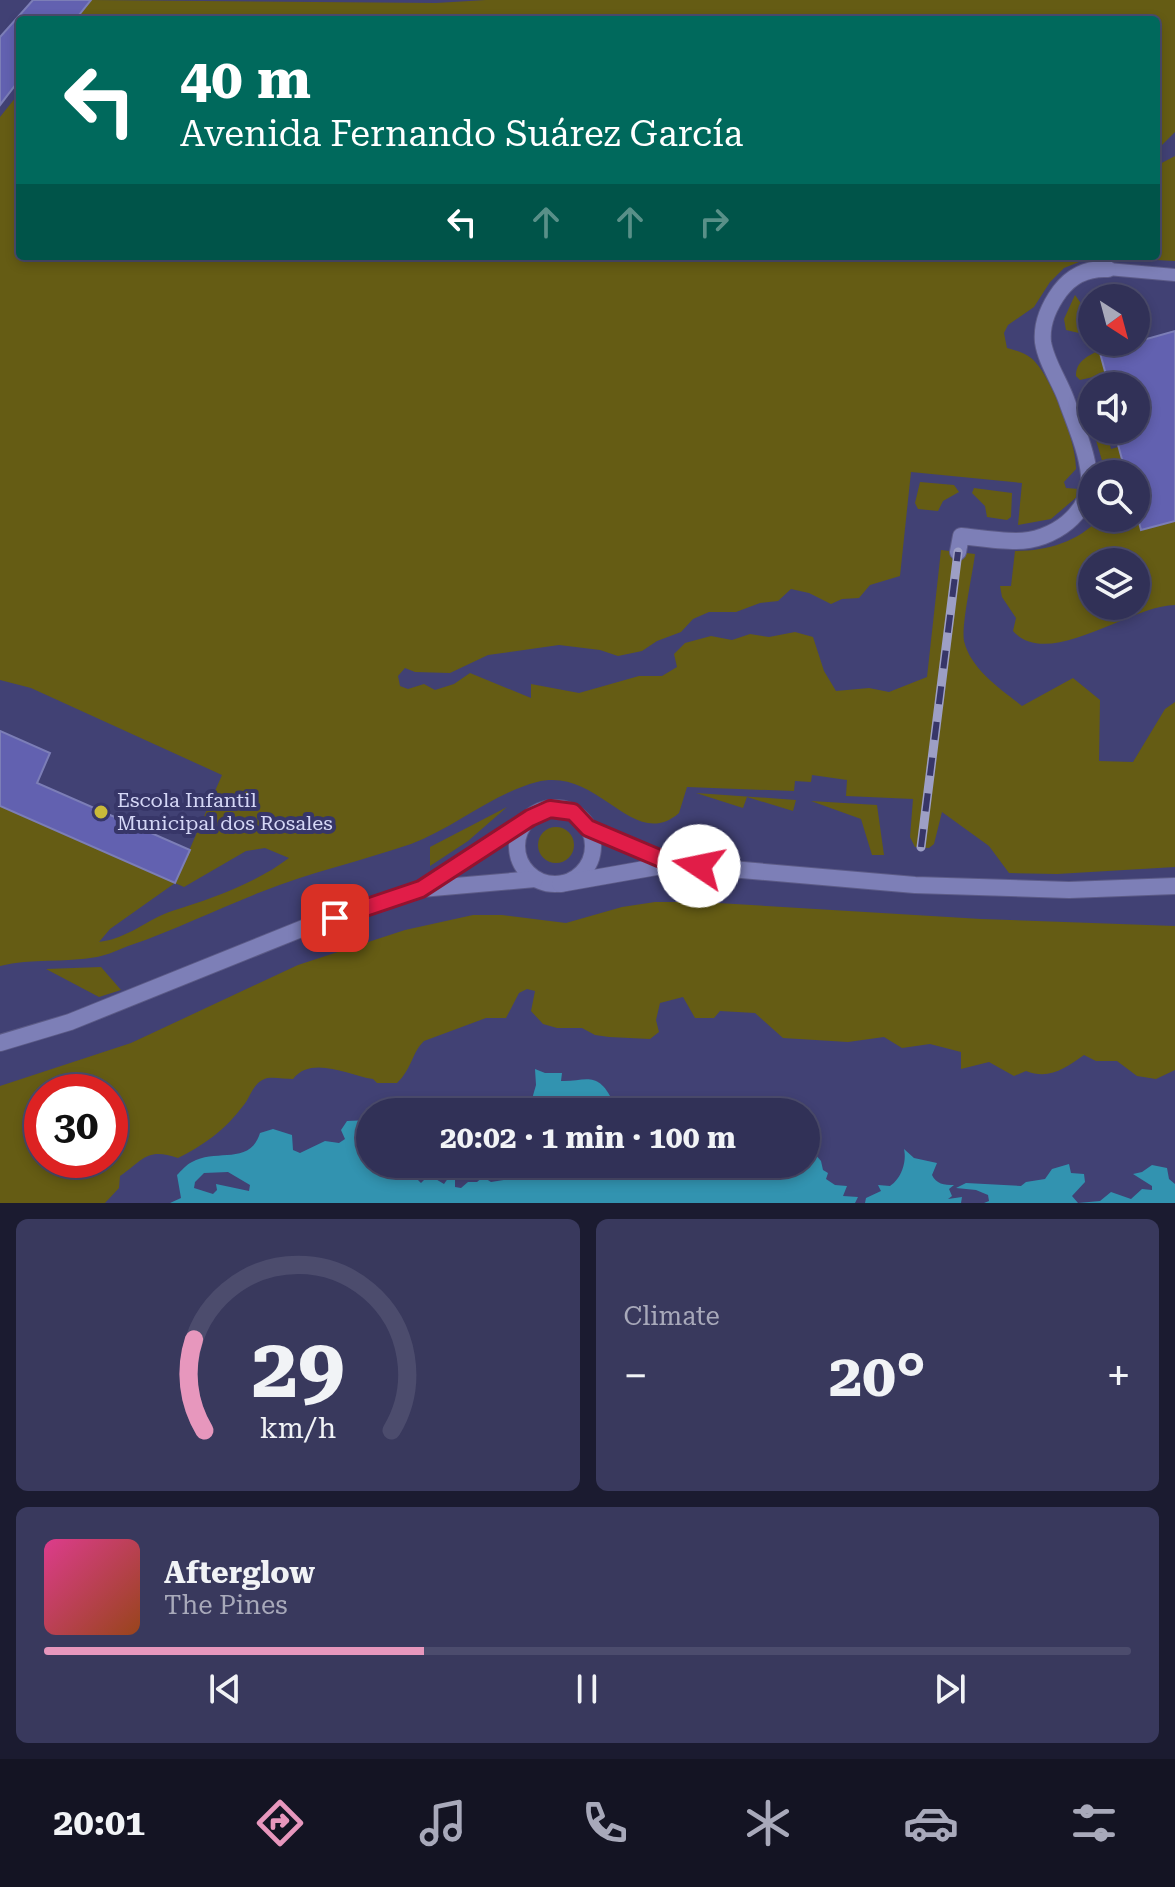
<!DOCTYPE html>
<meta charset="utf-8">
<style>
:root{--surface:#313157;--page:#39395d;--text:#f1f3f6;--muted:#a8a9ba;--line:#4c4c6d;--accent:#e797bd}
body{margin:0;font-family:"Roboto Serif",serif;background:var(--page);color:var(--text);height:100vh;display:flex;flex-direction:column;font-size:30px;white-space:nowrap}
*{box-sizing:border-box;margin:0}
p{font-size:26px;color:var(--muted)}
.icon{flex:none;width:44px;height:44px;fill:none;stroke:currentColor;stroke-width:2;stroke-linecap:round;stroke-linejoin:round}
.map{position:relative;height:1203px;overflow:hidden}
.drawer{display:flex;flex-direction:column;gap:16px;padding:16px;background:#1b1b30;flex:1}
.drawer>*{flex:none}
.hud{position:absolute;left:16px;top:16px;width:1144px;height:244px;border-radius:8px;box-shadow:0 4px 12px #0003,0 0 0 2px var(--line);background:#00695c;color:#fff;overflow:hidden}
.needle{width:52px;rotate:144deg}
.fabs{position:absolute;left:1078px;top:284px;display:grid;gap:16px}
.fabs a{display:grid;place-items:center;width:72px;height:72px;border-radius:50%;background:var(--surface);box-shadow:0 4px 12px #0003,0 0 0 2px var(--line);font-size:40px}
.speed{position:absolute;left:24px;top:1074px;display:flex;gap:16px;font-size:40px;font-weight:700;text-align:center}
.speed>*{display:grid;place-content:center;width:104px;height:104px;border-radius:50%;background:var(--surface);box-shadow:0 4px 12px #0003,0 0 0 2px var(--line);line-height:1}
.speed .limit{border:12px solid #d22;background:#fff;color:#111}
.pin{position:absolute;display:grid;place-items:center;width:68px;height:68px;color:#fff;margin:-34px;border-radius:16px;box-shadow:0 4px 12px #0006}
.me{position:absolute;width:88px;margin:-44px;rotate:281deg;stroke-linejoin:round;filter:drop-shadow(0 0 6px #0008)}
.turn{display:flex;align-items:center;gap:28px;height:168px;padding:0 32px;font-size:36px}
.turn .icon{width:104px;height:104px;stroke-width:2.5}
.turn b{display:block;font-size:56px;line-height:68px}
.lanes{display:flex;align-items:center;height:76px;padding:0 32px;background:#0003;justify-content:center;gap:40px;direction:ltr}
.lanes .off{opacity:.35}
.big{font-size:60px;font-weight:700;line-height:1.1}
.drawer .card{flex:1;display:flex;flex-direction:column;justify-content:center;gap:12px;min-width:0;padding:0 28px;border-radius:12px;background:var(--page)}
.drawer .dial{align-items:center;gap:0}
.dial svg{height:208px;overflow:visible;fill:none;stroke:var(--line);stroke-width:7;stroke-linecap:round;text-anchor:middle}
.dial text{fill:var(--text);stroke:none}
.song{display:flex;align-items:center;gap:24px}
.cover{width:96px;height:96px;border-radius:12px;background:linear-gradient(135deg,hsl(330 70% 55%),hsl(20 70% 35%))}
.played{height:8px;border-radius:4px;background:linear-gradient(90deg,var(--accent) 35%,var(--line) 35%)}
.keys{display:flex;justify-content:space-around;direction:ltr}
.heat{display:flex;justify-content:space-between;align-items:center;font-size:44px;direction:ltr}
.drawer .tiles{flex:1;display:grid;gap:16px;grid-template-columns:1fr 1fr}
.card:last-child{grid-column:span 2}
.trip{position:absolute;left:356px;top:1098px;width:464px;height:80px;border-radius:40px;background:var(--surface);box-shadow:0 4px 12px #0003,0 0 0 2px var(--line);font-weight:700;line-height:80px;text-align:center}
.dock{display:flex;height:128px;justify-content:space-around;align-items:center;background:#141423;color:var(--muted)}
.dock .icon{width:56px;height:56px}
.dock .current{color:var(--accent)}
.dock b{font-size:36px;color:var(--text)}
.map>svg:first-child{display:block}
</style>
<div class="map">
<svg width="1175" height="1203" viewBox="0 0 1175 1203">
<rect width="100%" height="100%" fill="#414174"/>
<g fill="#655c14" fill-rule="evenodd">
<path d="M91 0 436 3 486 0H1175V132L1156 151V20H75Z"/>
<path d="M20 92V256H1094L1064 268 1050 282 1034 307 1008 325 1004 333 1007 348C1015 350 1025 353 1031 358 1051 374 1077 443 1076 469L1064 482 1066 488 1079 489V495L1051 519 1018 525 1022 483 911 472 900 576 870 585 859 598 842 599 831 604 809 593 791 589 778 601 760 603 736 612H709L693 619 681 632 657 641 642 651 618 656 600 650 559 645 488 655 450 673 415 672 405 668 398 676 400 686 408 689 424 684 435 690 454 684 470 673 531 698V684L579 693 639 676H662L677 667 674 654 685 643 711 636 732 640 750 634 769 637 795 632 813 637 824 671 836 691 869 688 889 692 927 677 941 550 975 554C973 572 961 626 964 641 971 670 1001 689 1022 706L1073 678 1100 700 1099 761 1133 762 1165 709 1175 702V867L1057 874 1009 873 989 846 942 812 934 844 929 848 915 847 910 837 913 799 846 796 847 780 812 775 811 782 795 781 794 791 687 787 679 813C633 853 599 766 537 782 494 793 454 828 411 844 362 861 310 872 261 892 217 909 175 930 131 945 120 949 108 955 97 957 64 963 32 958 0 966V806L175 883 222 775 31 688 0 680V117ZM265 848 289 858C256 883 211 899 172 911 146 920 129 938 99 942L110 929 175 883 184 887 246 851Z"/>
<path d="M1175 156V261L1119 258 1156 256V166Z"/>
<path d="M1075 295 1090 316 1092 336 1066 330 1064 319Z"/>
<path d="M1099 350 1106 374 1080 380 1076 376C1076 361 1087 357 1099 350Z"/>
<path d="M1093 430H1106L1111 449 1125 445 1127 452 1120 455 1126 474H1106Z"/>
<path d="M920 482 954 485 959 492 943 501 938 511 918 509 915 503Z"/>
<path d="M974 488 1012 493 1011 517 1007 520 987 517 985 506 972 493Z"/>
<path d="M1136 511 1141 529 1175 521V605C1131 605 1048 671 1013 631L1016 618 1002 597 1000 586H1011L1015 551C1047 551 1078 542 1100 518H1136ZM1092 562H1136V606H1092Z"/>
<path d="M696 793 796 800 793 811 747 797 743 808Z"/>
<path d="M811 801 877 805 884 855H872L861 819Z"/>
<path d="M507 807 468 841 430 866V847Z"/>
<circle cx="556" cy="845" r="18"/>
<path d="M655 902H701L981 919 1175 926V1070L1156 1079 1137 1076 1117 1061H1096L1084 1055C1065 1068 1050 1080 1026 1071L1014 1076 989 1062 961 1069V1052L930 1044 902 1048 884 1037 848 1042 783 1038 755 1013 720 1011 714 1018H695L683 997 660 1003 656 1020 659 1032 650 1039 609 1037 595 1035 582 1028H557L543 1024 531 1011 535 991 527 989 519 993 506 1018H486L424 1041C412 1052 412 1069 397 1083H377L373 1079C348 1075 311 1055 293 1079 286 1079 275 1077 268 1078 253 1081 251 1097 243 1106 226 1129 203 1146 178 1158 147 1147 143 1160 120 1176L119 1188 105 1203H0V1086L131 1043 298 965 405 930 473 915H502L566 923 622 907ZM42 1092H110V1160H42Z"/>
<path d="M101 967 121 990 99 997 46 969Z"/>
</g>
<g fill="#3293b0" fill-rule="evenodd">
<path d="M535 1069 545 1073H562L561 1081C585 1082 598 1069 613 1102L605 1112H505L532 1099 536 1085Z"/>
<path d="M805 1106 811 1112 809 1124 815 1142 809 1147 821 1161 823 1170 828 1173 826 1179 835 1185 847 1186 843 1196 858 1197 855 1203H153H170L181 1198 177 1175C181 1171 187 1164 192 1162 216 1148 250 1166 260 1133L273 1129 292 1135 293 1150 300 1153 325 1141 339 1143 345 1139 341 1130 347 1121 370 1120 366 1135 370 1139V1164H424L412 1174 421 1183 429 1175 444 1184 451 1174 455 1178V1187L461 1188 468 1182H477L483 1177 491 1182 510 1179 512 1174H494L492 1164H772L786 1178 790 1175 782 1165 791 1168 794 1164H806V1112H800ZM228 1172 250 1185 249 1191 216 1184 217 1190 213 1194 194 1188 195 1182 204 1173Z"/>
<path d="M904 1149 914 1158 937 1163 932 1175C936 1184 944 1185 954 1185L949 1189 952 1196 948 1199 962 1197 961 1203H865L866 1198 881 1191 878 1185 890 1186C901 1179 907 1162 904 1149Z"/>
<path d="M1069 1164 1071 1173 1084 1174 1085 1182 1072 1196 1078 1203 1100 1201 1111 1192 1131 1199 1142 1189 1152 1190V1186L1133 1174 1142 1172 1152 1165 1167 1168 1169 1179 1175 1184V1203H984L989 1201 988 1195 976 1190 956 1188 966 1183 1021 1186 1026 1182 1045 1179 1052 1169Z"/>
</g>
<g fill="#6261b0" stroke="#7c7eb7" stroke-width="2">
<path d="M33 0H91L75 20H20V79L0 105V37Z"/>
<path d="M1175 331V521L1141 530 1136 511V474H1126L1114 430H1136V386H1109L1097 342H1136Z"/>
<path d="M0 731 50 753 37 783 190 850 175 883 0 806Z"/>
</g>
<g fill="none" stroke-linecap="round" stroke-linejoin="round">
<defs>
<path id="lane" d="M1108 269 1175 275"/>
<g id="street">
<path d="M958 552 961 536C979 538 998 541 1016 541 1052 541 1092 514 1089 475 1087 451 1074 422 1066 399 1059 380 1046 362 1043 342 1041 322 1049 306 1060 291 1072 275 1089 268 1108 269"/>
<circle cx="555" cy="846" r="38"/>
<path d="M588 828 672 863"/>
<path d="M560 884 673 864 915 885 1069 890 1175 886"/>
<path d="M424 887 525 821"/>
<path d="M0 1043 70 1022 306 927 421 889 535 879"/>
</g>
</defs>
<use href="#lane" stroke="#5c5b87" stroke-width="14"/>
<use href="#street" stroke="#5c5b87" stroke-width="18"/>
<use href="#lane" stroke="#7d7fb7" stroke-width="12"/>
<use href="#street" stroke="#7d7fb7" stroke-width="16"/>
<defs>
<path id="rail" d="M921 847 958 552"/>
</defs>
<use href="#rail" stroke="#9d9fc5" stroke-width="9"/>
<use href="#rail" stroke="#373668" stroke-width="6" stroke-dasharray="18" stroke-linecap="butt"/>
</g>
<g fill="none" stroke-linecap="round" stroke-linejoin="round">
<defs>
<path id="route" d="M335 918 421 889 530 818 550 809 573 812 588 828 673 864 699 866"/>
</defs>
<use href="#route" stroke="#92132f" stroke-width="20"/>
<use href="#route" stroke="#e11d48" stroke-width="14"/>
</g>
<circle fill="#caba3a" stroke="#373668" stroke-width="3" cx="101" cy="812" r="8"/>
<g text-anchor="middle" stroke-width="8" stroke-linejoin="round" paint-order="stroke">
<g font-size="20" fill="#d5d7f6" stroke="#373668" text-anchor="start">
<text x="117" y="807">Escola Infantil<tspan x="117" dy="23">Municipal dos Rosales</tspan></text>
</g>
</g>
</svg>
<div class="fabs">
<a><svg class="needle" viewBox="-14 -14 28 28"><path d="M0-13l5 13h-10z" fill="#e53935"/><path d="M0 13l5-13h-10z" fill="#a8a9ba"/></svg></a>
<a><svg class="icon" aria-label="sound" viewBox="0 0 24 24"><path d="M4 9h4l5-4v14l-5-4H4zM17 9q2 3 0 6"/></svg></a>
<a><svg class="icon" aria-label="search" viewBox="0 0 24 24"><circle cx="10" cy="10" r="6"/><path d="M15 15l6 6"/></svg></a>
<a><svg class="icon" aria-label="layers" viewBox="0 0 24 24"><path d="M12 4l9 5-9 5-9-5zM3 14l9 5 9-5"/></svg></a>
</div>
<div class="speed"><div class="limit">30</div></div>
<div class="pin" style="left:335px;top:918px;background:#d93025"><svg class="icon" aria-label="arrive" viewBox="0 0 24 24"><path d="M6 21V4h12l-3 4 3 4H6"/></svg></div>
<svg class="me" style="left:699px;top:866px" viewBox="-20 -20 40 40"><circle r="19" fill="#fff"/><path d="M0-13L10 11 0 6-10 11z" fill="#e11d48"/></svg>
<div class="trip">20:02 · 1 min · 100 m</div>
<div class="hud">
<div class="turn"><svg class="icon" aria-label="left" viewBox="0 0 24 24"><path d="M17 20v-9H6M10 6l-5 5 5 5"/></svg><div><b>40 m</b>Avenida Fernando Suárez García</div></div>
<div class="lanes"><svg class="icon" aria-label="left" viewBox="0 0 24 24"><path d="M17 20v-9H6M10 6l-5 5 5 5"/></svg><svg class="icon off" aria-label="ahead" viewBox="0 0 24 24"><path d="M12 20V5M6 11l6-6 6 6"/></svg><svg class="icon off" aria-label="ahead" viewBox="0 0 24 24"><path d="M12 20V5M6 11l6-6 6 6"/></svg><svg class="icon off" aria-label="right" viewBox="0 0 24 24"><path d="M7 20v-9h11M14 6l5 5-5 5"/></svg></div>
</div>
</div>
<section class="drawer">
<div class="tiles">
<div class="card dial"><svg viewBox="0 0 100 80">
<path d="M14 69A42 42 0 1 1 86 69"/>
<path d="M14 69A42 42 0 0 1 10 34" stroke="#e797bd"/>
<text x="50" y="56" font-size="32" font-weight="700">29</text>
<text x="50" y="72" font-size="11">km/h</text>
</svg></div>
<div class="card"><p>Climate</p>
<div class="heat"><a>−</a><b class="big">20°</b><a>+</a></div>
</div>
<div class="card">
<div class="song"><i class="cover"></i><div><b>Afterglow</b><p>The Pines</p></div></div>
<div class="played"></div>
<div class="keys"><svg class="icon" aria-label="previous" viewBox="0 0 24 24"><path d="M18 5L8 12l10 7zM5 5v14"/></svg><svg class="icon" aria-label="pause" viewBox="0 0 24 24"><path d="M8 5v14M16 5v14"/></svg><svg class="icon" aria-label="next" viewBox="0 0 24 24"><path d="M6 5l10 7-10 7zM19 5v14"/></svg></div>
</div>
</div>
</section>
<nav class="dock">
<b>20:01</b>
<svg class="icon current" aria-label="directions" viewBox="0 0 24 24"><path d="M12 3l9 9-9 9-9-9zM9 14v-3h6M13 9l2 2-2 2"/></svg>
<svg class="icon" aria-label="music" viewBox="0 0 24 24"><path d="M9 18V5l10-2v13"/><circle cx="6" cy="18" r="3"/><circle cx="16" cy="16" r="3"/></svg>
<svg class="icon" aria-label="phone" viewBox="0 0 24 24"><path d="M5 4h4l2 5-3 2q2 4 5 5l2-3 5 2v4C11 20 4 13 5 4z"/></svg>
<svg class="icon" aria-label="climate" viewBox="0 0 24 24"><path d="M12 3v18M4 7l16 10M4 17L20 7"/></svg>
<svg class="icon" aria-label="car" viewBox="0 0 24 24"><path d="M5 17H2v-5l4-1 3-4h7l3 4 3 1v5h-3M9 17h6M6 11h13"/><circle cx="7" cy="17" r="2"/><circle cx="17" cy="17" r="2"/></svg>
<svg class="icon" aria-label="filters" viewBox="0 0 24 24"><path d="M4 7h16M4 17h16"/><circle cx="9" cy="7" r="2"/><circle cx="15" cy="17" r="2"/></svg>
</nav>
